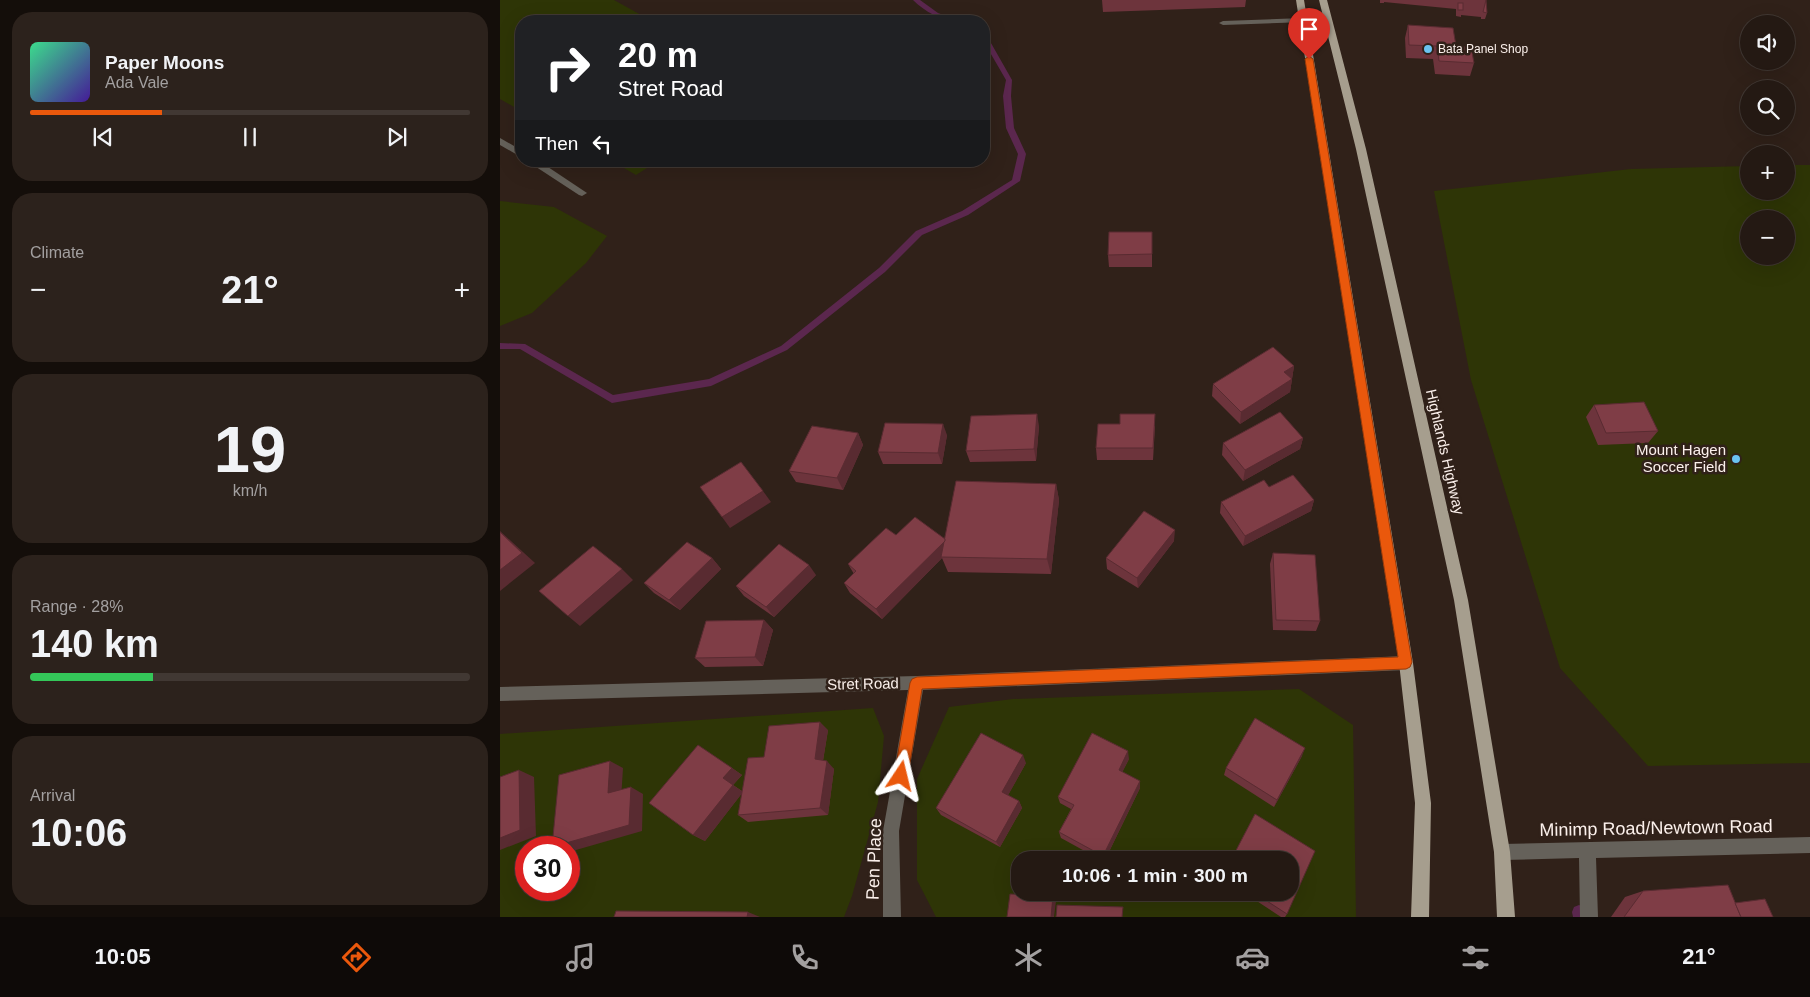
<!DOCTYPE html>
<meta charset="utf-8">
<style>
:root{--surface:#241913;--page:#2c221c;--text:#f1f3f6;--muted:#a3a0a0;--line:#413833;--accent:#ea580c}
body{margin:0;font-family:Arial,sans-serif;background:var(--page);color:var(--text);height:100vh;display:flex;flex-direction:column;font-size:19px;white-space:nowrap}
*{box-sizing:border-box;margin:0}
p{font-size:16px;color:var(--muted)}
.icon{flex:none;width:28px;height:28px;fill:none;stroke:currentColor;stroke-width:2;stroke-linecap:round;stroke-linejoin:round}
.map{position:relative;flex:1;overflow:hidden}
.side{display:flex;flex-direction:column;gap:12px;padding:12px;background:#140e0a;width:500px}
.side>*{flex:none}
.guide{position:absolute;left:15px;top:15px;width:475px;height:152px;border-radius:20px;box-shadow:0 5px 20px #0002,0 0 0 1px var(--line);background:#202124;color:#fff;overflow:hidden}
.controls{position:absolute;left:1240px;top:15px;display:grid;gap:10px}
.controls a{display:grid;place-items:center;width:55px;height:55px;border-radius:50%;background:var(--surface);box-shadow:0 5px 20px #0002,0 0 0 1px var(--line);font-size:25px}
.speed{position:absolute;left:15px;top:836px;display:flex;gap:10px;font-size:25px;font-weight:700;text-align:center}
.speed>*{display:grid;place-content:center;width:65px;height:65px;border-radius:50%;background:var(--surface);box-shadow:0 5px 20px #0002,0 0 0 1px var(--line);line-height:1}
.speed .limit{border:8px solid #d22;background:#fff;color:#111}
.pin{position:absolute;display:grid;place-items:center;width:42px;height:42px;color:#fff;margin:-51px -21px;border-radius:50% 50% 50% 0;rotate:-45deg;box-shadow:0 0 5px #0007}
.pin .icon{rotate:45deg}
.me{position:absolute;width:55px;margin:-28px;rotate:10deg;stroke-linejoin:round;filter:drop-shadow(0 0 4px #0008)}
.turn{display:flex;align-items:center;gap:18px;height:105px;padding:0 20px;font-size:22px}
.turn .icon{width:65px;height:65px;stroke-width:2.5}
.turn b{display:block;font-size:35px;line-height:42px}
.then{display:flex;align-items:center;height:48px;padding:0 20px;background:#0003;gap:10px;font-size:19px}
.big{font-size:38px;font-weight:700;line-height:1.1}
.side .widget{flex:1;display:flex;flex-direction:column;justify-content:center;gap:8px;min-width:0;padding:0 18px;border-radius:20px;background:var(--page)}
.side .dial{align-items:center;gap:0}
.dial b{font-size:65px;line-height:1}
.song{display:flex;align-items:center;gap:15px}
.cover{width:60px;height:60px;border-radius:8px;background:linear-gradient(135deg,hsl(150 70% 55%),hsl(260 70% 35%))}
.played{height:5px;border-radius:2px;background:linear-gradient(90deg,var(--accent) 30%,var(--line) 30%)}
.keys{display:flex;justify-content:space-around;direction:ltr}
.heat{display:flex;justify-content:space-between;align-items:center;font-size:28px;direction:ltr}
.charge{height:8px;border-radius:4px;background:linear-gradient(90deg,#34c759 28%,var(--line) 0)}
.trip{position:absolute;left:511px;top:851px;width:288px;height:50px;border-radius:20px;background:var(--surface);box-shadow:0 5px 20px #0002,0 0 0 1px var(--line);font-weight:700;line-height:50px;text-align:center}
.tab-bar{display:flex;height:80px;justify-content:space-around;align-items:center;background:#0e0a08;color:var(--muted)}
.tab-bar .icon{width:35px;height:35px}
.tab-bar .on{color:var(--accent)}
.tab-bar b{font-size:22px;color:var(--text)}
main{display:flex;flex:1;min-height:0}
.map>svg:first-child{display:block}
</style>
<main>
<section class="side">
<div class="widget">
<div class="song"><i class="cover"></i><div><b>Paper Moons</b><p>Ada Vale</p></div></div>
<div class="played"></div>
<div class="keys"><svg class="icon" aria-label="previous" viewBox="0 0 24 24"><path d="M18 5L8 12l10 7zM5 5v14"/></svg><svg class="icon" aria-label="pause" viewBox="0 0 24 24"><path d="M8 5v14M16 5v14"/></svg><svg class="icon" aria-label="next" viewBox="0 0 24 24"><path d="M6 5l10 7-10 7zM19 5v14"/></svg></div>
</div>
<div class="widget"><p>Climate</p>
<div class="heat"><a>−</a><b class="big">21°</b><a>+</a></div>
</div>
<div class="widget dial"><b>19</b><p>km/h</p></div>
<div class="widget"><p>Range · 28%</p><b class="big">140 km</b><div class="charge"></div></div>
<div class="widget"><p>Arrival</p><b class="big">10:06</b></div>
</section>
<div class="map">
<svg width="1310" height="917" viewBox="0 0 1310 917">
<rect width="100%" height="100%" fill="#302119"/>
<g fill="#2e3506" fill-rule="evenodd">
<path d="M0 0H114L152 21H21V111L0 99Z"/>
<path d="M112 161H158L136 175Z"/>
<path d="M1286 165H1310V763L1148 766 1060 668 971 380 934 191 1131 169 1249 166V191H1286ZM1249 219H1286V256H1249Z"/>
<path d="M0 201 54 207 107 236 86 263 32 313 0 326Z"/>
<path d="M799 689 853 725 856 917H436L417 880V779L449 707 513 699ZM520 860H790V892H520Z"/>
<path d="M373 708 384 736 378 802 352 896 344 917H0V734ZM26 848H69V890H26Z"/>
</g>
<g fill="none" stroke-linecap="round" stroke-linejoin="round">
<g fill="#5b274e" fill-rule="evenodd">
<path d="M413 0H420L438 13 460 21C443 22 425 12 413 0Z"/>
<path d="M484 34 487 36 512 80 511 96 514 128 526 154 520 181 468 215 422 235 385 272 287 350 211 386 112 403 20 349H0V343L25 344 113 395 209 379 281 346 379 268 416 231 462 211 512 180 518 154 506 128 503 96 506 80 484 42Z"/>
<path d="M1079 905 1084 907 1087 917H1073L1072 912 1074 907Z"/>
</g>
<g fill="#65615a" fill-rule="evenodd">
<path d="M803 18 807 20 806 22 723 25 719 23 723 21Z"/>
<path d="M0 138 21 150V157L0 145Z"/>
<path d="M27 161H39L87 193 82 196 79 195Z"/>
<path d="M906 656 911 658 913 663 911 668 906 670 423 690 399 831 401 917H383V831L408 690 0 701V687L417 676Z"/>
<path d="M1310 837V853L1096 858 1098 917H1080L1079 858 1002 860 996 858 994 852 996 846 1002 844Z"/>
</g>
<g fill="#a69e8e" fill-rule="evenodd">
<path d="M796 0H804L913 663 931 803 929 917H911L915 803 899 663Z"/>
<path d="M819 0H827L866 149 968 600 1010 852 1015 917H997L994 852 954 600 856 149Z"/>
</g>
</g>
<g fill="#6d343c">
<path d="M602 0H746L745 7 603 12Z"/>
<path d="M880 0H986L987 13 985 19H981V17L961 15V17L956 16V9L884 2V3H880Z"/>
<path d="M908 25 956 46 974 63 970 76 935 74 933 59 906 58 905 38Z"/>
<path d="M652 232V267H609L608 255Z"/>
<path d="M794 366 790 392 740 424 712 396 713 384Z"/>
<path d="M1094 405 1158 431 1148 443 1098 445 1086 417Z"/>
<path d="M539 426 536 461 470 462 466 451Z"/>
<path d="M655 426 653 460H597L596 448Z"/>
<path d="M358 433 363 445 343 490 296 482 289 471Z"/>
<path d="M447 435 442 464H383L378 452Z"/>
<path d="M803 438 800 449 743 481 722 455 723 443Z"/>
<path d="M556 484 559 500 551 574 448 572 442 558 382 619 350 593 344 583 354 574 348 564 396 535 445 539Z"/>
<path d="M769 487 814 500 811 511 743 546 720 513 721 502Z"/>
<path d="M674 541 638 588 607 569 606 558Z"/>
<path d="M773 553 820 621 816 631 773 630 770 564Z"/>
<path d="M212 558 221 569 180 610 154 593 144 583Z"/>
<path d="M316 575 274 617 244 596 236 586Z"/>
<path d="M264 620 273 630 263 666 205 667 195 658Z"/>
<path d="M328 730 323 761 334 769 328 815 248 822 238 815 242 793 205 841 193 835 232 768 242 775 233 785 242 791 264 757Z"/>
<path d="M802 756 774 807 724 775 726 768Z"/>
<path d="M629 759 622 772 640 788 605 860H601L561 838 559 832 571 809 560 803 558 797Z"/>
<path d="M526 763 508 795 519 801 522 808 500 847 441 815 436 808Z"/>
<path d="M1143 891 1235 903 1273 917H1111L1125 897Z"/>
<path d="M743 892H790L787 914 785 917H781Z"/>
</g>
<g fill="#592b31">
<path d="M794 366 792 379 784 372Z"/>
<path d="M792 379 790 392 740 424 741 412Z"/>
<path d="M537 414 539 426 536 461 534 449Z"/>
<path d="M443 424 447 435 442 464 438 453Z"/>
<path d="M358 433 363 445 343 490 337 478Z"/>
<path d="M803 438 800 449 743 481 745 470Z"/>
<path d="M556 484 559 500 551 574 547 559Z"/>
<path d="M263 491 271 502 230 528 222 517Z"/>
<path d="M814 500 811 511 743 546 745 536Z"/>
<path d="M675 530 674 541 638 588 637 578Z"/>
<path d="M0 531 35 563 0 591Z"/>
<path d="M446 540 441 557 442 558 382 619 376 609Z"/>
<path d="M212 558 221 569 180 610 169 600Z"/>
<path d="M309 565 316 575 274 617 266 607Z"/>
<path d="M122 569 133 580 80 626 68 616Z"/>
<path d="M264 620 273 630 263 666 255 657Z"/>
<path d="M320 722 328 730 322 766 315 759Z"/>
<path d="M805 748 802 756 774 807 777 800Z"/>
<path d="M628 751 629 759 620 777 619 770Z"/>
<path d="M523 755 526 763 506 799 502 792Z"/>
<path d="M110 761 123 768 121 800 108 793Z"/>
<path d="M327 761 334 769 328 815 320 808Z"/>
<path d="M232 768 242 775 233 785 243 792 205 841 193 835 223 778Z"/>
<path d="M19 770 34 777 36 836 0 850V838Z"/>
<path d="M640 781V788L605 860H604L603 856Z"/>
<path d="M131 787 143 794 142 831 69 852V848L52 847Z"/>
<path d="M519 801 522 808 500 847 496 842Z"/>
<path d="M553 896 556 901 554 917H551Z"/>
<path d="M248 912 260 917H247Z"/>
</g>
<g fill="#7f3d46" stroke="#592b31">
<path d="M986 0 987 13 983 12Z"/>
<rect x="958" y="3" width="5" height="7"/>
<path d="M908 25 953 28 956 46 971 47 974 63 939 61 937 46 909 45Z"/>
<path d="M609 232H652V254L608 255Z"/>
<path d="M773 347 794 366 784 372 792 379 741 412 713 384Z"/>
<path d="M1144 402 1158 431 1106 433 1094 405Z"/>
<path d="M780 412 803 438 745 470 723 443Z"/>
<path d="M537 414 534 449 466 451 471 416Z"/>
<path d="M620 414H655L653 448H596L598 424H620Z"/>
<path d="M385 423 443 424 438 453 378 452Z"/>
<path d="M312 426 358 433 337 478 289 471Z"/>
<path d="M241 462 263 491 222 517 200 487Z"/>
<path d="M793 475 814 500 745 536 721 502 764 480 769 487Z"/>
<path d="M456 481 556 484 547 559 441 557Z"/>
<path d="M644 511 675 530 637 578 606 558Z"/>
<path d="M415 517 445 539V541L376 609 344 583 356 571 348 564 386 528 396 535Z"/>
<path d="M0 532 22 553 0 570Z"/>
<path d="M187 542 212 558 169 600 144 583Z"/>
<path d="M279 544 309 565 266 607 236 586Z"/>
<path d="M93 546 122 569 68 616 39 591Z"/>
<path d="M773 553 815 555 820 621 776 620Z"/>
<path d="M264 620 255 657 195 658 206 621Z"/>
<path d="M755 718 805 748 777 800 726 768Z"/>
<path d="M320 722 315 759 327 761 320 808 238 815 248 758 264 757 269 726Z"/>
<path d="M481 733 523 755 502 792 519 801 496 842 436 808Z"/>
<path d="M592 733 628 751 619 770 640 781 603 856 559 832 574 805 558 797Z"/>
<path d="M198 745 232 768 223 778 233 785 193 835 149 803Z"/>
<path d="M110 761 108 793 131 787 129 825 52 847 59 775Z"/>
<path d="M19 770 20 830 0 838V777Z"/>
<path d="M755 814 815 851 787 914 753 892H790V860H731Z"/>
<path d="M1228 885 1241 917H1124L1143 891Z"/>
<path d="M510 894 553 896 551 917H507Z"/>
<path d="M1265 899 1273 917H1241L1235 903Z"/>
<path d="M557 905 623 907 622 917H556Z"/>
<path d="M116 911 248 912 247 917H114Z"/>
</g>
<path fill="#ea580c" stroke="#983908" d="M809 56 813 59 912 662 910 667 906 669 422 689 408 776 406 781 401 783 396 781 394 776 410 683 412 679 417 677 898 657 805 59Z"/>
<g fill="#6ac3f1" stroke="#302119" stroke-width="2">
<circle cx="928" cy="49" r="5"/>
<circle cx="1236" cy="459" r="5"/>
</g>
<g text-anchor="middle" stroke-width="5" stroke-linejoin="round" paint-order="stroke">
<g font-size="12" fill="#fbf0eb" stroke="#302119" text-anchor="start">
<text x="938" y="53">Bata Panel Shop</text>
</g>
<g font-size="15" fill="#fbf0eb" stroke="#302119" text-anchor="end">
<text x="1226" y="455">Mount Hagen<tspan x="1226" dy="17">Soccer Field</tspan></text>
</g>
<g font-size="15" fill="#fbf0eb" stroke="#302119">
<text transform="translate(945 452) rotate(77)" y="5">Highlands Highway</text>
<text transform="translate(363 684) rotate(-1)" y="5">Stret Road</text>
</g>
<g font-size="18" fill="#fbf0eb" stroke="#302119">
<text transform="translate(1156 828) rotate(-1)" y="6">Minimp Road/Newtown Road</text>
<text transform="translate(374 859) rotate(-88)" y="6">Pen Place</text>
</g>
</g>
</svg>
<div class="controls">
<a><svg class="icon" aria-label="sound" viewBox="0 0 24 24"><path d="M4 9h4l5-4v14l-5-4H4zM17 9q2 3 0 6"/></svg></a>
<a><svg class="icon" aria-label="search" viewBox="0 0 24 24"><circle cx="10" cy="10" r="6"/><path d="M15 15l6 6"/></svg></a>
<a>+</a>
<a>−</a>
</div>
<div class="speed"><div class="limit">30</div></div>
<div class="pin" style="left:809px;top:59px;background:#d93025"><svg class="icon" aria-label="arrive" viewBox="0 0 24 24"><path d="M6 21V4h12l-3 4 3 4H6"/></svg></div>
<svg class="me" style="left:401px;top:776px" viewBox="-20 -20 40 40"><path d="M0-17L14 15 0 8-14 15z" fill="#ea580c" stroke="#fff" stroke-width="4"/></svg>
<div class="trip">10:06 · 1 min · 300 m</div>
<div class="guide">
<div class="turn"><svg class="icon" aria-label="right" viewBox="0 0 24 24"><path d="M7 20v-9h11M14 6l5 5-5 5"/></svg><div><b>20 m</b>Stret Road</div></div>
<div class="then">Then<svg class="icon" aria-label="left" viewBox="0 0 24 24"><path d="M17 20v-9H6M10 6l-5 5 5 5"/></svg></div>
</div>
</div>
</main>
<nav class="tab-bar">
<b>10:05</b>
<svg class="icon on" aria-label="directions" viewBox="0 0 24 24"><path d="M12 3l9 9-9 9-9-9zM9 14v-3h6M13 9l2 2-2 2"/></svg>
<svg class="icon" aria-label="music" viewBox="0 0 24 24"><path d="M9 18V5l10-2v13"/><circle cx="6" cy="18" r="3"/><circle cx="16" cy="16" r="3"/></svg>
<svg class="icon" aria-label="phone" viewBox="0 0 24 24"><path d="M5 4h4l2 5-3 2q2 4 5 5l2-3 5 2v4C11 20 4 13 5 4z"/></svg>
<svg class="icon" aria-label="climate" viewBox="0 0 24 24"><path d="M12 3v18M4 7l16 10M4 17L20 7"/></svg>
<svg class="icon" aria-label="car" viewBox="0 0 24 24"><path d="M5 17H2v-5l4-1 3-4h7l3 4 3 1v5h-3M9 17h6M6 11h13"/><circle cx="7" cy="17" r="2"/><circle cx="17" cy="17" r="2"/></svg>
<svg class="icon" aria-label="filters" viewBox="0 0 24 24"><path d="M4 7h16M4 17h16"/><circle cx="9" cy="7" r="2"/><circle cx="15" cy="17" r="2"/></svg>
<b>21°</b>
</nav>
